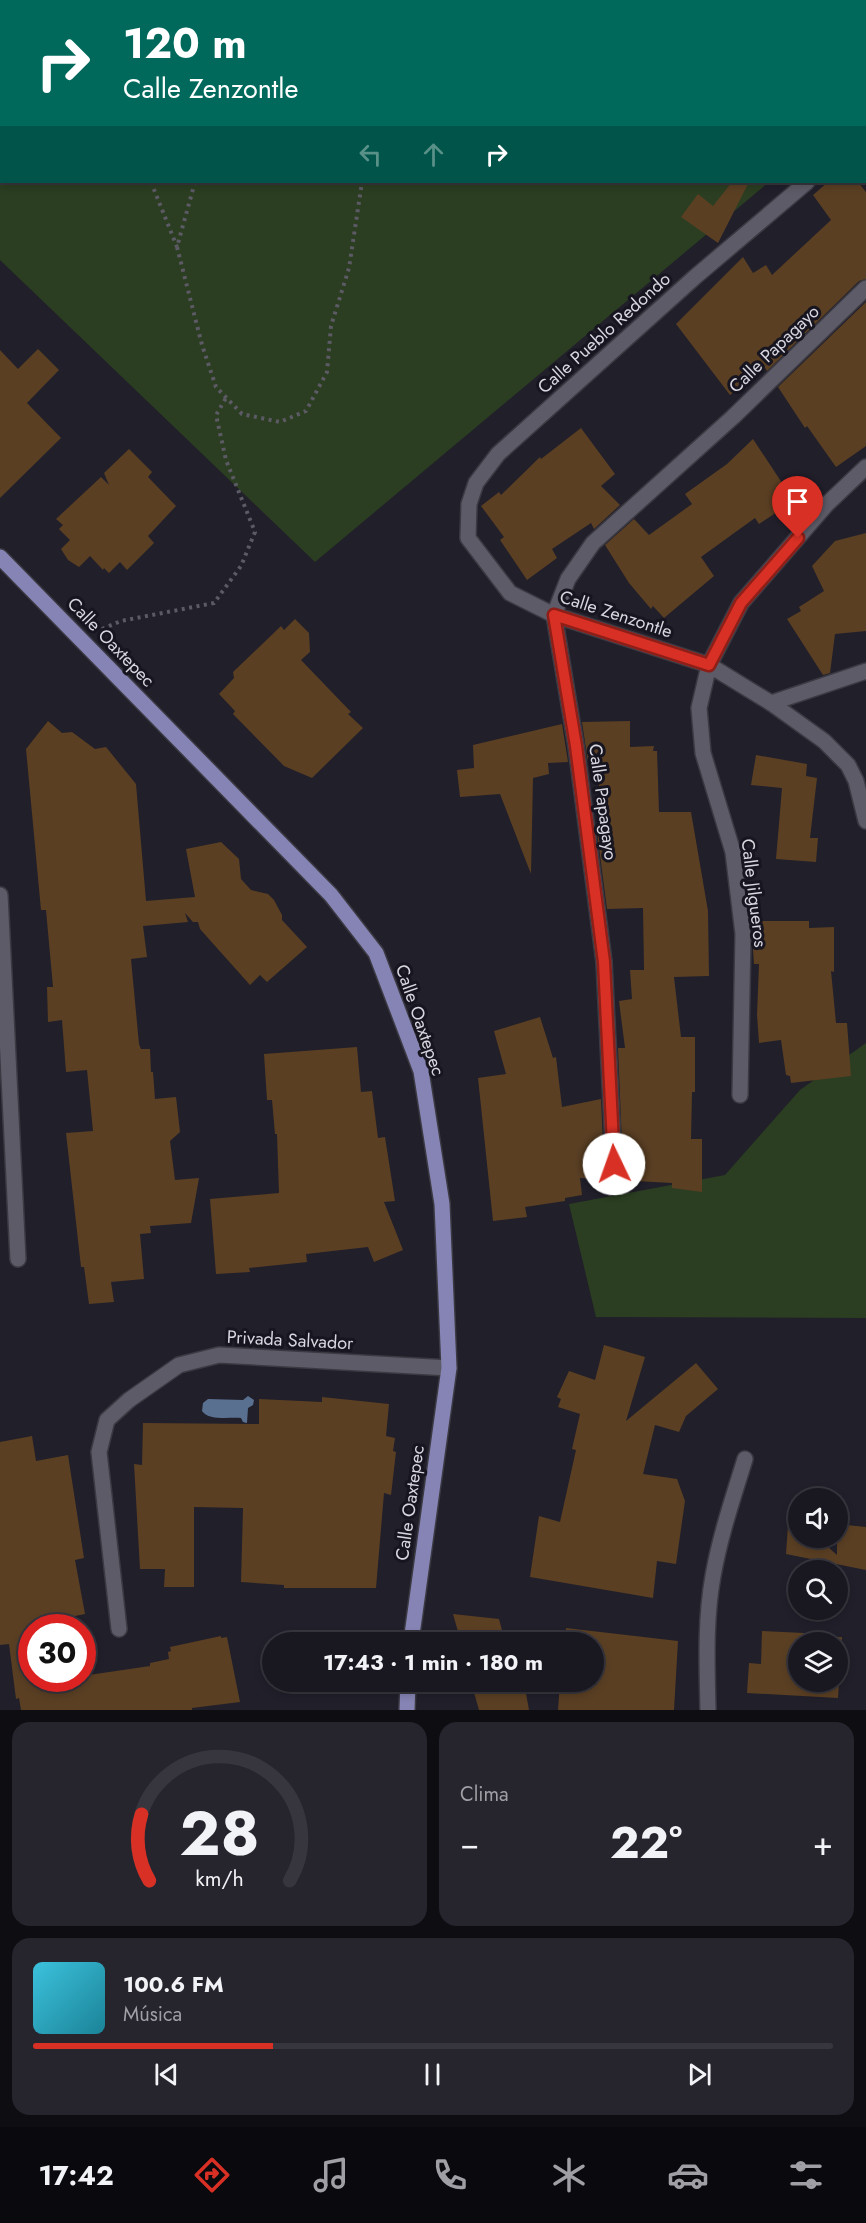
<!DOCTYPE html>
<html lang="es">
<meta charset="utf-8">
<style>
:root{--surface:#191720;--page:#26242d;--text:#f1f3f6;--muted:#9f9fa5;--line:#37363e;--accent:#d93025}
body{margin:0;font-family:Jost,sans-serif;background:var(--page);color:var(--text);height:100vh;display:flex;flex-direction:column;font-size:22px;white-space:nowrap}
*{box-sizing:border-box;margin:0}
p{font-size:20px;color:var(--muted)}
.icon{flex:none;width:33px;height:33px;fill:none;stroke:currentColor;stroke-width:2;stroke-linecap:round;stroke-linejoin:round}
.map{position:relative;height:1710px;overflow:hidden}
.drawer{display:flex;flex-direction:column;gap:12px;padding:12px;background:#0e0d12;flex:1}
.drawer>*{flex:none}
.hud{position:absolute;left:0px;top:0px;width:867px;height:183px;box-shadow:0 3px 9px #0003,0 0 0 2px var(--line);background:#00695c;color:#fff;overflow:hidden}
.buttons{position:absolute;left:788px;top:1488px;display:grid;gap:12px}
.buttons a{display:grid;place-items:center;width:60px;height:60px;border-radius:50%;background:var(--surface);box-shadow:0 3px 9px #0003,0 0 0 2px var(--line);font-size:30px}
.speed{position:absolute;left:18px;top:1614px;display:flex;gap:12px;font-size:30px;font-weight:700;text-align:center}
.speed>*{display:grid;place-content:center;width:78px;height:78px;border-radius:50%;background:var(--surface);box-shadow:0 3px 9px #0003,0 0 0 2px var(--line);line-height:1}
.speed .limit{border:9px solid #d22;background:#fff;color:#111}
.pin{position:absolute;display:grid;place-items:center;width:51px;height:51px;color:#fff;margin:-62px -26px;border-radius:50% 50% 50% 0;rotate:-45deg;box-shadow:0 0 6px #0007}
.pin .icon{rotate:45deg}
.me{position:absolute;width:66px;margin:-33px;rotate:357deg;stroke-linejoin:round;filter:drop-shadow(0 0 4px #0008)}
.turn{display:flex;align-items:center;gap:21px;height:126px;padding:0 24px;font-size:27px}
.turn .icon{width:78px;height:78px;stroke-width:2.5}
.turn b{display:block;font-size:42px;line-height:51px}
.lanes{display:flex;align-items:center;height:57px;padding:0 24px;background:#0003;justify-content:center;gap:30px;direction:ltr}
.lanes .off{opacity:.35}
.big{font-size:45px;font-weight:700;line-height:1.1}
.drawer .widget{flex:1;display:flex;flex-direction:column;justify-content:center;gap:9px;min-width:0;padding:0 21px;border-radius:18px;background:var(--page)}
.drawer .dial{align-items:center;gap:0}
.dial svg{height:156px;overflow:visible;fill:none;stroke:var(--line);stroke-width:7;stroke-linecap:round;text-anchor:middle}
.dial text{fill:var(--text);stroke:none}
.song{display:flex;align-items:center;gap:18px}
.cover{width:72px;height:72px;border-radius:9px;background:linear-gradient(135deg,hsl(190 70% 55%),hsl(190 70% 35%))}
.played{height:6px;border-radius:3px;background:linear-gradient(90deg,var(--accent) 30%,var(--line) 30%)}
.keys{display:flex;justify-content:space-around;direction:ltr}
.heat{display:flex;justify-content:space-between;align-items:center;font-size:33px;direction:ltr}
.drawer .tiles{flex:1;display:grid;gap:12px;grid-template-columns:1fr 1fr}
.widget:last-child{grid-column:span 2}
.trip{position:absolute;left:262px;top:1632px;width:342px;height:60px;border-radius:30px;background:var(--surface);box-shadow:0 3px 9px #0003,0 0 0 2px var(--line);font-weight:700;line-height:60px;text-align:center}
.menu{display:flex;height:96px;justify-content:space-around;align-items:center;background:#0a090d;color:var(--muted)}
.menu .icon{width:42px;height:42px}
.menu .active{color:var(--accent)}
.menu b{font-size:27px;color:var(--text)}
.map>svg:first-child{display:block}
</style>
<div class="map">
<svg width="866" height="1710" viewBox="0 0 866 1710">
<rect width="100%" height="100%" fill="#211f2a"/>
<g fill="#2b3e21">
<path d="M0 0H866V36V2H2V182H769L315 562 0 260Z"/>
<path d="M866 1043V1318L596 1317 569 1204 725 1175 800 1090Z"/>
</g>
<path fill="#597090" d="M248 1396 254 1400 253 1405 248 1408 247 1423 243 1422 241 1418C229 1417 209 1421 202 1411L203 1403 208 1399 243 1400Z"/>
<g fill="#5a3f23" fill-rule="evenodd">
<path d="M732 182H749L718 243 681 217 698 194 713 206Z"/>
<path d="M828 182H858L866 192V279L859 281 767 371 764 366 730 395 676 324 743 257 753 273 766 265 772 275 831 220 813 195Z"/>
<path d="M866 302V446L836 467 807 426 805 428 778 387Z"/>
<path d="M38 349 59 370 27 403 61 438 0 498V350L18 369Z"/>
<path d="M581 428 615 474 601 486 620 505 594 529 591 523 552 549 557 558 527 580 500 540 504 537 481 506 499 492 501 495 540 457 541 459Z"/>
<path d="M753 439 794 501 759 524 755 518 701 557 714 576 664 618 653 606 651 609 629 583 605 545 634 519 649 535 692 504 685 494 727 464Z"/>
<path d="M129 449 152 472 148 477 176 506 148 536 154 543 127 570 120 562 109 573 104 568 103 570 90 556 79 567 68 560 61 549 70 540 59 529 63 525 56 519 101 477 109 485 104 473Z"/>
<path d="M866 533V631L835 634 830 673 823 675 787 619 801 611 799 607 824 591 812 566 835 541Z"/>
<path d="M295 619 309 633 310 652 301 660 351 712 348 714 363 728 312 778 284 766 233 714 235 711 219 694 234 678 233 672 281 626 284 630Z"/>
<path d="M48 721 62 733 72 732 95 749 106 747 136 784 146 901 195 897 186 849 221 842 239 859 241 879 251 890 268 894 274 900 282 915V920L307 947 267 982 260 975 250 985 200 929 198 922H193L185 913 188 922 143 926 147 957 131 959 139 1044 141 1049H150L151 1072H153L155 1099 176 1097 180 1132 170 1141 175 1180 199 1178 191 1223 150 1226 151 1233 140 1234 144 1279 111 1282 114 1302 89 1304 84 1267H81L66 1133 93 1131 87 1070 66 1072 62 1020 48 1022 47 987H53L46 910H41L26 749Z"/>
<path d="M630 721V747L654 746 653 751H657L659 812H691L708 911 709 976 674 977 681 1037H695V1092H692L691 1139H702V1192L672 1188V1183L580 1178 582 1195 565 1198V1201L525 1207 527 1217 493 1221 478 1078 506 1074 494 1031 540 1017 553 1058 556 1057 562 1107 601 1099 604 1165 609 1172 614 1174 620 1172 623 1168 618 1048H625L619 1001 632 999 630 970H644L643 908 607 909 596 824H602L597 762H588L582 722Z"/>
<path d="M562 724 568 762 548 763 549 774 533 778 531 874 500 794 460 797 457 770 474 768 473 745Z"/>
<path d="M756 755 807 764 806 776 817 778 810 838H818L816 862 776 859 782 788 751 785Z"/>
<path d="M751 921H809V928L834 927V972L831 971 836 1023H847L851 1076 791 1083 790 1076 786 1075 781 1040 759 1043 757 1015 759 964H754Z"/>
<path d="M357 1047 361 1092 372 1091 378 1138 385 1137 395 1201 384 1202 403 1250 374 1262 368 1247 306 1254 307 1262 249 1268 250 1272 216 1274 210 1199 279 1193 277 1134H275L272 1100H267L264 1054Z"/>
<path d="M604 1345 645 1357 626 1421 696 1363 718 1389 686 1416 679 1432 655 1425 643 1474 677 1479 685 1501 676 1564 657 1561 653 1598 530 1577 539 1516 560 1522 576 1450 572 1449 580 1414 558 1407 561 1399 557 1397 569 1371 595 1380Z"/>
<path d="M322 1397 389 1404 386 1436 395 1438 393 1451 396 1452 391 1495 384 1493 376 1588H284V1585L241 1582 243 1508 194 1507V1587H164L165 1569H140L134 1464 142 1465 143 1423 259 1424V1399L322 1402Z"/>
<path d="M32 1436 36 1461 68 1455 84 1558 75 1560 85 1614 75 1616 77 1628H32V1678H82V1676L150 1666V1663L169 1659 168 1652 171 1651 170 1647 221 1636V1638L227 1637 240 1702 192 1708V1710H21L19 1698 16 1699 9 1644 0 1645V1442Z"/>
<path d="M789 1511 798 1519V1538H818L837 1555V1524L866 1527V1570L786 1554Z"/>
<path d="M453 1614 499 1619 505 1642H461Z"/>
<path d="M566 1628 678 1641 674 1710H558L560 1682H594V1642H565Z"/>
<path d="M762 1631 825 1634 826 1637H842L838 1698 747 1693 749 1663 761 1664ZM798 1642H837V1682H798Z"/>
<path d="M471 1682H524L529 1710H479Z"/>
</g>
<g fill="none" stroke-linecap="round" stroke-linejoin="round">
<defs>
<g id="minor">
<path d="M807 182 695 277 498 454 476 483 469 504 468 538 510 593 554 615 709 665 771 703 824 741 848 765 856 781 866 821"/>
<path d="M771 703 866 671"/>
<path d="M0 895 18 1259"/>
<path d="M740 1095 743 934 733 852 703 753 699 708 709 665 741 603 826 505 866 467"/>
<path d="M614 1164 604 962 576 746 554 615 568 579 593 543 733 417 866 288"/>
<path d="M119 1629 99 1452 107 1420 129 1400 179 1365 219 1355 449 1368"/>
<path d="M708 1710C707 1665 705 1620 713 1576 720 1536 733 1498 745 1459"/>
</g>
<g id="major">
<path d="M0 557 331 895 376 953 421 1071 442 1204 449 1368 411 1642"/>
<path d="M407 1710 408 1682"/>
</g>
</defs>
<use href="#minor" stroke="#3b3a43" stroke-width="18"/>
<use href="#major" stroke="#3b3a43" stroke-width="18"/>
<g stroke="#5c5a64" stroke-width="4" stroke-dasharray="3 4.5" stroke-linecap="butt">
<path d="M214 0V2"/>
<path d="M116 2 117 0"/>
<path d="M516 2 518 0"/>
<path d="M151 182 177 247"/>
<path d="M195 182 177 247 202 345 216 387 242 414 280 422 306 411 327 372 331 326 349 268 362 182"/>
<path d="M102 629 121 621 214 603 241 566 255 532 226 460 216 415 226 398"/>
</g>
<use href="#minor" stroke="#5d5b67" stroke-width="15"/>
<use href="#major" stroke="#8684b4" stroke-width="15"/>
</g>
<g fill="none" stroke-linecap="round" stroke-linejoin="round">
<defs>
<path id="route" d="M614 1164 604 962 576 746 554 615 709 665 741 603 798 538"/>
</defs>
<use href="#route" stroke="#8d1f18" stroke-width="15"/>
<use href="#route" stroke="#d93025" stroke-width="10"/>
</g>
<g text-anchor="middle" stroke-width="6" stroke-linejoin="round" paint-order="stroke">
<g font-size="18" fill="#d8d7df" stroke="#171520">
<text transform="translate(604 333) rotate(-42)" y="6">Calle Pueblo Redondo</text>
<text transform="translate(774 349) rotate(-44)" y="6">Calle Papagayo</text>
<text transform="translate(616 614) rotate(18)" y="6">Calle Zenzontle</text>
<text transform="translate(111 642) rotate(46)" y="6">Calle Oaxtepec</text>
<text transform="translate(603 802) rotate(82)" y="6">Calle Papagayo</text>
<text transform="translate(754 893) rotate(83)" y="6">Calle Jilgueros</text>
<text transform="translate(420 1020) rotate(71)" y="6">Calle Oaxtepec</text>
<text transform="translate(290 1340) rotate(3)" y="6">Privada Salvador</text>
<text transform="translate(410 1503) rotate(-82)" y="6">Calle Oaxtepec</text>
</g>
</g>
</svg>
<div class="buttons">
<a><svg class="icon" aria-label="sound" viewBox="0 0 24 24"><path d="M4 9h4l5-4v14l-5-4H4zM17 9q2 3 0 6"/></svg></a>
<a><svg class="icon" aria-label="search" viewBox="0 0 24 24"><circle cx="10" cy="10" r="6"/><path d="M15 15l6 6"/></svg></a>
<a><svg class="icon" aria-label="layers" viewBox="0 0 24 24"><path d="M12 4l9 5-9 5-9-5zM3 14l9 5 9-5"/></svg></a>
</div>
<div class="speed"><div class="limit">30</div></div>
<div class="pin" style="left:798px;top:538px;background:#d93025"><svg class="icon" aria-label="arrive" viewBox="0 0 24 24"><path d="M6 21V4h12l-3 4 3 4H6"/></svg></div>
<svg class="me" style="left:614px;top:1164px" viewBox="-20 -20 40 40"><circle r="19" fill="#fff"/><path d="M0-13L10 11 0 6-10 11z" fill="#d93025"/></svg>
<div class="trip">17:43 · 1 min · 180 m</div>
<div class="hud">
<div class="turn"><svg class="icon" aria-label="right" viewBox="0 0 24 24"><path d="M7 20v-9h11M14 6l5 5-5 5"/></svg><div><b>120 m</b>Calle Zenzontle</div></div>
<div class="lanes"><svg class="icon off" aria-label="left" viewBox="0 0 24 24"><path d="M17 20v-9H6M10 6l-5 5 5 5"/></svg><svg class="icon off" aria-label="ahead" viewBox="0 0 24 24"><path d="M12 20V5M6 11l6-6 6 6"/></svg><svg class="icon" aria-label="right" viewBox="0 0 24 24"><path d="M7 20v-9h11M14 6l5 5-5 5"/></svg></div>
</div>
</div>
<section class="drawer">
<div class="tiles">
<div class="widget dial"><svg viewBox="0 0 100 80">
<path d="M14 69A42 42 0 1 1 86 69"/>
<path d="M14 69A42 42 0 0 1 10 35" stroke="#d93025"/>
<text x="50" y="56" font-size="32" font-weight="700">28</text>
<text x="50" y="72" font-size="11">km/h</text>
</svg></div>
<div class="widget"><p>Clima</p>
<div class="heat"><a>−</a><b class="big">22°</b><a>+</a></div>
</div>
<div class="widget">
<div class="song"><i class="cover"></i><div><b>100.6 FM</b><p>Música</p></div></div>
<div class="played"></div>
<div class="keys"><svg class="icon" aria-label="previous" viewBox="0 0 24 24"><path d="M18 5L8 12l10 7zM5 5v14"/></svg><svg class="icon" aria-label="pause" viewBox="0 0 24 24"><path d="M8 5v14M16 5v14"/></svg><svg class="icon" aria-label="next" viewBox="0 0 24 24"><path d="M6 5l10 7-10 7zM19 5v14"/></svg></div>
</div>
</div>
</section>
<nav class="menu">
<b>17:42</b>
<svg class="icon active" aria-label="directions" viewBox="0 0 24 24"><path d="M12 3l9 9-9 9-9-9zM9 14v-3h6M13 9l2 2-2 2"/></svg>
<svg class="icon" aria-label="music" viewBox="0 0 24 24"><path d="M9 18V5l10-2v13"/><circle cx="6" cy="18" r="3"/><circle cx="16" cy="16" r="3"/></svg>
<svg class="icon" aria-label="phone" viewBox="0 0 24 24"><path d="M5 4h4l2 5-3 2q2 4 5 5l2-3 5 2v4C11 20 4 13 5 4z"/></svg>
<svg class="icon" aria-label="climate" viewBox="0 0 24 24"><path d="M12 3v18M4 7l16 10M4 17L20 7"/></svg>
<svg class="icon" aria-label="car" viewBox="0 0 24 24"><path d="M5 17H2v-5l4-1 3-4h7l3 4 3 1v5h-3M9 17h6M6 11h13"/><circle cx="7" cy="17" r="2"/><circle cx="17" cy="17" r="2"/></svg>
<svg class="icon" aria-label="filters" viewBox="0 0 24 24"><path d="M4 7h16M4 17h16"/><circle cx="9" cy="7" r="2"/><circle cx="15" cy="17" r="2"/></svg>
</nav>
